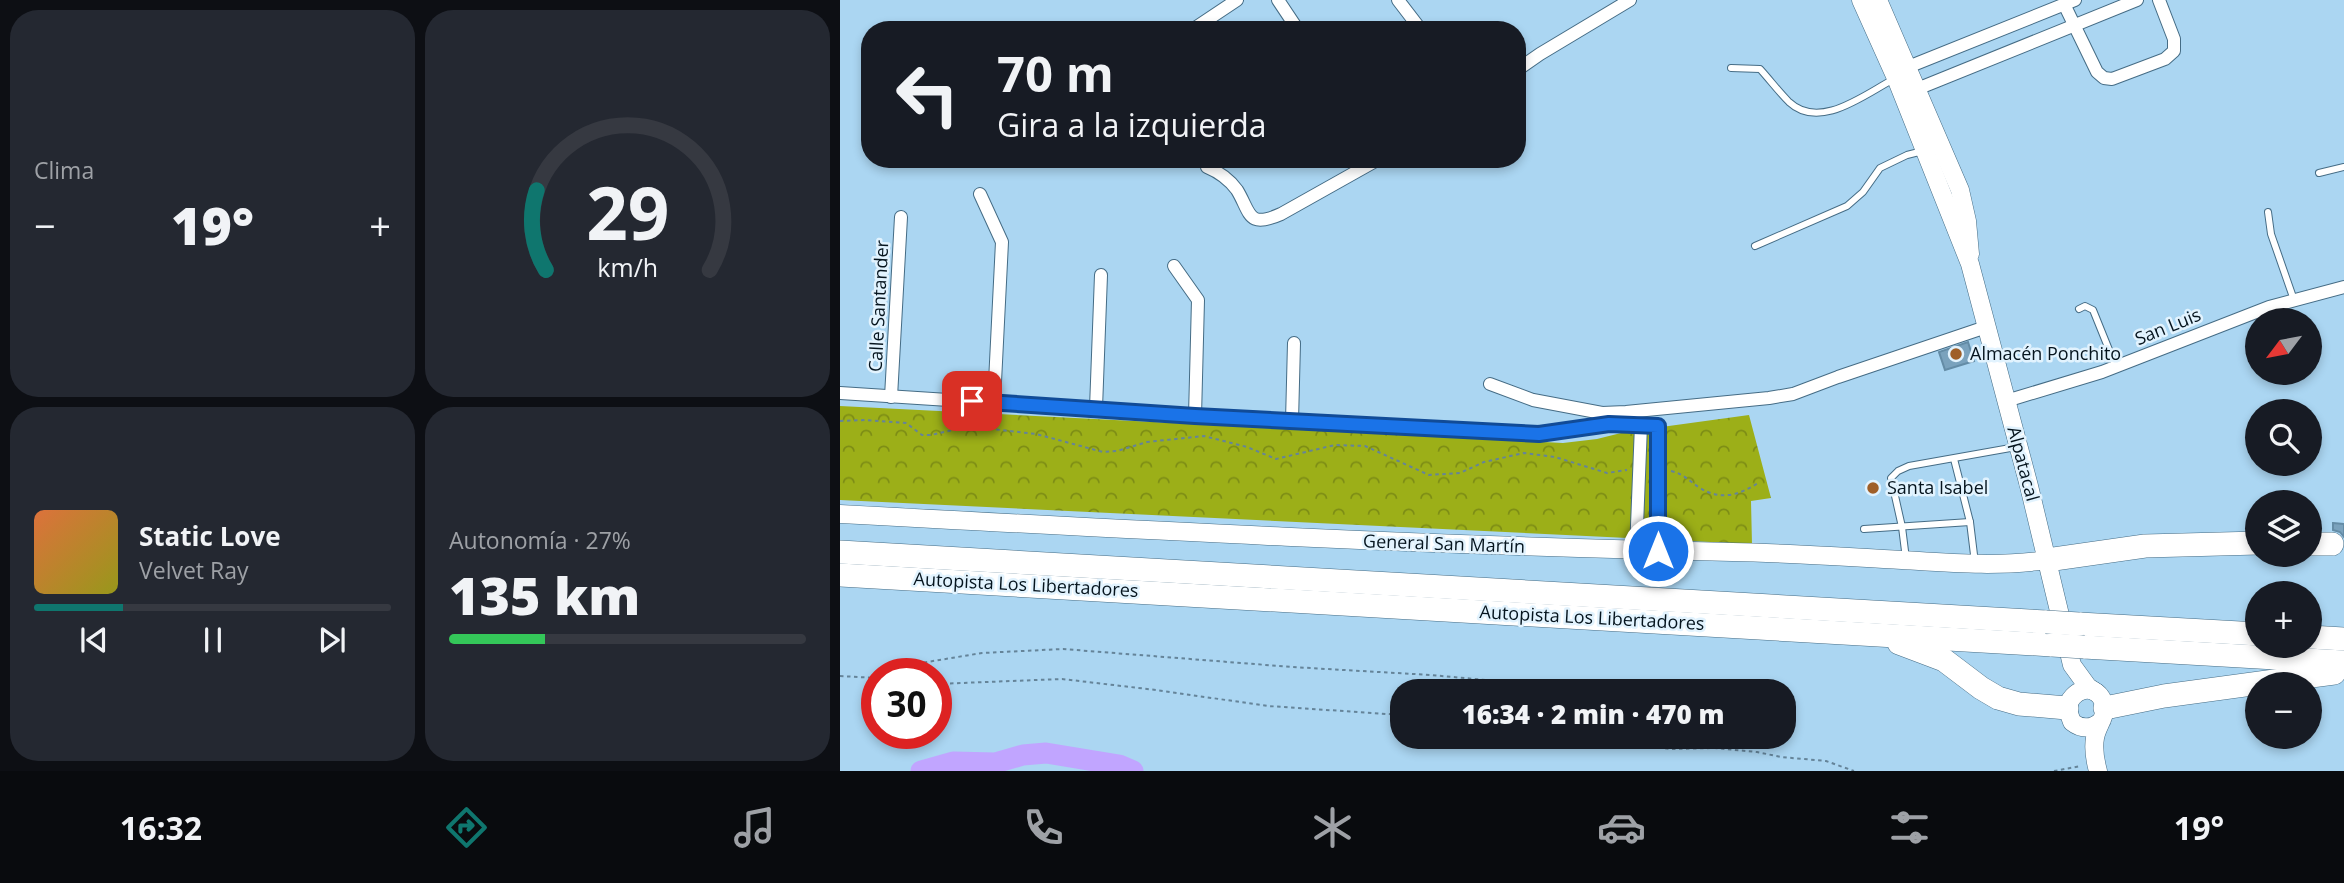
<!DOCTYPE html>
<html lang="es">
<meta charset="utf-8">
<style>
:root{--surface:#171b24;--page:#242831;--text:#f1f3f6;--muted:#9ea1a6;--line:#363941;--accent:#0f766e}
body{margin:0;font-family:"Open Sans",sans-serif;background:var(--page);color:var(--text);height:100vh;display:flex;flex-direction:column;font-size:26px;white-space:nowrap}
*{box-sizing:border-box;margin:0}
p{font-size:23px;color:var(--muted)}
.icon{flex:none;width:38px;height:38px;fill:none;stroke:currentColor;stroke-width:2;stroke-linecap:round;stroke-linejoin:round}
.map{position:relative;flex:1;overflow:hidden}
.drawer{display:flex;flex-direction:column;gap:10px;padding:10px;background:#0d0f14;width:840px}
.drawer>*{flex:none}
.hud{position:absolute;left:21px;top:21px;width:665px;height:147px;border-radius:28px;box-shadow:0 4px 10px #0003;background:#171b24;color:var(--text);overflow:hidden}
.needle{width:46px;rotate:238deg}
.fabs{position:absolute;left:1405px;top:308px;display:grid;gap:14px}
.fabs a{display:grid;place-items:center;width:77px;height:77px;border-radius:50%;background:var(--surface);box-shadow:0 4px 10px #0003;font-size:35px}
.speed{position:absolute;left:21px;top:658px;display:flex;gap:14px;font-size:35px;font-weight:700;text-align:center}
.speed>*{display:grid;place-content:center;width:91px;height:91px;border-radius:50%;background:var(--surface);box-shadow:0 4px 10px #0003;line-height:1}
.speed .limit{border:10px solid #d22;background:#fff;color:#111}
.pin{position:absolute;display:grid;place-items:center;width:60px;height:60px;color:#fff;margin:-30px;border-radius:14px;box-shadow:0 4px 10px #0006}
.me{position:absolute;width:77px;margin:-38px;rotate:0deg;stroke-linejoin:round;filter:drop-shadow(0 0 5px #0008)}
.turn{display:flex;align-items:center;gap:24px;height:147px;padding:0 21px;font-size:32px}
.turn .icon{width:91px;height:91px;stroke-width:2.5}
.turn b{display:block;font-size:49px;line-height:60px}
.big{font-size:52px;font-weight:800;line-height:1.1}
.drawer .tile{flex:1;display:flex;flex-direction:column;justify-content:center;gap:10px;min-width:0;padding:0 24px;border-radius:28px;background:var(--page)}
.drawer .dial{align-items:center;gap:0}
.dial svg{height:182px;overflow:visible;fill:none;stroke:var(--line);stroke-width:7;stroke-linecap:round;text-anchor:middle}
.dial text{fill:var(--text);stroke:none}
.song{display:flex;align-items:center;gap:21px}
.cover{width:84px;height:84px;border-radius:10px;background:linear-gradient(135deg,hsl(20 70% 55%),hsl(60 70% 35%))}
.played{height:7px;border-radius:4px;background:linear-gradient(90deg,var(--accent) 25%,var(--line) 25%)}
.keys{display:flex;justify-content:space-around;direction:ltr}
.heat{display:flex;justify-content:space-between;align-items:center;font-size:38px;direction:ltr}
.charge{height:10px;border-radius:5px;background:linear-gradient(90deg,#34c759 27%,var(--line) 0)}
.drawer .tiles{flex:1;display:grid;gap:10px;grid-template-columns:repeat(2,1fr)}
.trip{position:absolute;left:550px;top:679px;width:406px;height:70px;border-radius:28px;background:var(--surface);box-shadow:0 4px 10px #0003;font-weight:800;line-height:70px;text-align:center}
.menu{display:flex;height:112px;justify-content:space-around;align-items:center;background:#090b0e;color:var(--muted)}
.menu .icon{width:49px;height:49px}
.menu .on{color:var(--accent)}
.menu b{font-size:32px;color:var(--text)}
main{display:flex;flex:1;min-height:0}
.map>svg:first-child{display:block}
</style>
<main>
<section class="drawer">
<div class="tiles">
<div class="tile"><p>Clima</p>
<div class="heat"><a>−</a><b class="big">19°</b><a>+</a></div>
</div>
<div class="tile dial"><svg viewBox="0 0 100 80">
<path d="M14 69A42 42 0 1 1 86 69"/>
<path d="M14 69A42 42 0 0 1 10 34" stroke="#0f766e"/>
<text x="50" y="56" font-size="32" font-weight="700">29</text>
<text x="50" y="72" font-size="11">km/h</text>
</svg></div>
<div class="tile">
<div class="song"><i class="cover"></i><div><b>Static Love</b><p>Velvet Ray</p></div></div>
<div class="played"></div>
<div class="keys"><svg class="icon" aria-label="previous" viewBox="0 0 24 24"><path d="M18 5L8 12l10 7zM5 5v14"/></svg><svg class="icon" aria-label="pause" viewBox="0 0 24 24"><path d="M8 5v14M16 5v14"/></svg><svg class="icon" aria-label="next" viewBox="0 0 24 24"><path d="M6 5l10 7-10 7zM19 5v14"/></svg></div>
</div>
<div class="tile"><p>Autonomía · 27%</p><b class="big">135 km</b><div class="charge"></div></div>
</div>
</section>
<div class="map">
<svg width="1504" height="771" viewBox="0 0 1504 771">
<defs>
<pattern id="forest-crowns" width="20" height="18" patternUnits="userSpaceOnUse" patternTransform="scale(1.75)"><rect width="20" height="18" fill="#9caf18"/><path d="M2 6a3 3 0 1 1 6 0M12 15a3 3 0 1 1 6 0" fill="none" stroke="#7d8d15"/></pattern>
</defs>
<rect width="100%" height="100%" fill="#abd6f2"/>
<path fill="url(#forest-crowns)" d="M0 406 723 443 757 439 785 432 909 415 931 498 911 501 912 544 0 500Z"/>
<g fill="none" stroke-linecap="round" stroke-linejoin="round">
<path stroke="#c1a5ff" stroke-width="21" d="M81 771 113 762 155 763 183 755 206 753 279 765 293 771"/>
</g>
<g fill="#7aa2bd" stroke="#648ca6" stroke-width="2">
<path d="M1128 342 1134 361 1105 370 1099 352Z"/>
<path d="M1493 523 1504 524V537L1500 532 1493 530Z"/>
</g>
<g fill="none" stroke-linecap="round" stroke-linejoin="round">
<defs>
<g id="lane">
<path d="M891 68 920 69C930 80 939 92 949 102 980 131 1025 94 1054 79"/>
<path d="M1479 173 1504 167"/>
<path d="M1428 212 1431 234 1454 300"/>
<path d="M915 246 1007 206 1023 192 1040 168 1067 155 1083 151"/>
<path d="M1239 309 1245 306 1253 310 1276 367"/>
<path d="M1114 459 1130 522 1135 563"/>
<path d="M1024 529 1130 522"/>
<path d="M1066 559 1062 527 1051 478 1058 471 1069 466 1176 447"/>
</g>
<g id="street">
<path d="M438 0 458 30"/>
<path d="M558 0 581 30"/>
<path d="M1224 4 1257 72 1264 78 1272 79 1325 59 1334 51V39L1319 0"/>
<path d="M352 30 397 0"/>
<path d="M1068 67 1235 0"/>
<path d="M677 70 700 54 790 0"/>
<path d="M1077 89 1297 0"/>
<path d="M367 167C379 172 389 179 397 190 411 213 407 229 441 214L539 159"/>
<path d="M140 194 162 242 154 402"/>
<path d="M334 266 358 300 355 416"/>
<path d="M650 384 693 400 762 413 786 412 929 398 953 394 998 377 1146 327"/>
<path d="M0 393 355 416 699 434 769 424 818 426V551"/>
<path d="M51 397 61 217"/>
<path d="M1166 401 1262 372 1429 307 1504 287"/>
<path d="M256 408 261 275"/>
<path d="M452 421 454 343"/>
<path d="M796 551 801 425"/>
</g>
<g id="secondary">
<path d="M1021 0 1056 78 1130 264 1189 486 1232 665 1248 687 1257 693"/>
<path d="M1038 0 1120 190 1127 221 1130 254"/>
<path d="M0 514C297 530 594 546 892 552 949 553 1005 557 1062 560 1111 563 1158 567 1207 560"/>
<path d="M1258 771C1255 760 1253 749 1255 738 1257 725 1269 714 1263 701 1254 681 1231 690 1227 708L1232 722C1242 730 1253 729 1262 720"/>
</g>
<g id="highway">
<path d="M1470 544H1492"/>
<path d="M0 552 1206 622"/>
<path d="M1207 560 1305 546 1418 543"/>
<path d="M0 575 1212 645"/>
<path d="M1239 624 1418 634"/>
<path d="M1470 637 1504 639"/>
<path d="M1059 643 1104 660 1141 688 1158 698 1179 704 1227 708"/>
<path d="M1244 647 1504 662"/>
<path d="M1265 708 1324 696 1494 673"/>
</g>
</defs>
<use href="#lane" stroke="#456c85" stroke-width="8"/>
<use href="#street" stroke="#456c85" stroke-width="14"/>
<use href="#secondary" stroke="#456c85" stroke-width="19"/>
<use href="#highway" stroke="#456c85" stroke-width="24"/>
<g stroke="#658499" stroke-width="2" stroke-dasharray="3.5 3.5" stroke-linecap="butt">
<path d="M0 421 26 420 66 423 82 435H91L113 430 152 429 196 434 263 452 277 451 307 442 364 436 407 447 436 459 495 445 525 446 589 475 620 473 644 462 684 453 715 457 767 473 787 470"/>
<path d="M831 471C844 474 849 481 860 488 881 501 899 495 918 483"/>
<path d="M51 674 67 666 81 663 142 653 223 649 452 667 591 675 766 691"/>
<path d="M0 676 37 678"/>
<path d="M96 684 222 679 316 690 428 706 562 715"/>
<path d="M762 737 783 741 780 742 830 749 875 748 917 752 941 757 986 761 1014 771"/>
<path d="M1214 771 1241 766"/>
</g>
<use href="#lane" stroke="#fff" stroke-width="6"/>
<use href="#street" stroke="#fff" stroke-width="12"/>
<use href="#secondary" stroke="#fff" stroke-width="18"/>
<use href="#highway" stroke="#fff" stroke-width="23"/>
<defs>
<g id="highway-bridge">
<path d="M1206 622 1239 624"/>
<path d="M1212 645 1244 647"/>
</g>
</defs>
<use href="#highway-bridge" stroke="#456c85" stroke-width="24" stroke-linecap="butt"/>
<use href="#highway-bridge" stroke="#fff" stroke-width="23"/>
</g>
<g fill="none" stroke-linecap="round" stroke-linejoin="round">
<defs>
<path id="route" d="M132 401 355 416 699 434 769 424 818 426V551"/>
</defs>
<use href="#route" stroke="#114b97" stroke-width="18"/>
<use href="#route" stroke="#1a73e8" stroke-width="12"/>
</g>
<g fill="#9f5f28" stroke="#e2f3fe" stroke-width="2.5">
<circle cx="1116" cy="354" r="7"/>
<circle cx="1033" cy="488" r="7"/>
</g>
<g text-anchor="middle" stroke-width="5" stroke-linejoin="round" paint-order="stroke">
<g font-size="18" fill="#05141e" stroke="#e2f3fe">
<text transform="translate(39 306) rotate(-87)" y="6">Calle Santander</text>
<text transform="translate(1328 327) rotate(-22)" y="6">San Luis</text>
<text transform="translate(1183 464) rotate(75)" y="6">Alpatacal</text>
<text transform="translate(604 544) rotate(2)" y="6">General San Martín</text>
<text transform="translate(186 585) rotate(3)" y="6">Autopista Los Libertadores</text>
<text transform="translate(752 618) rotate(3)" y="6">Autopista Los Libertadores</text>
</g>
<g font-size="18" fill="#05141e" stroke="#e2f3fe" text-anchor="start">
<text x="1130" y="360">Almacén Ponchito</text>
<text x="1047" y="494">Santa Isabel</text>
</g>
</g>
</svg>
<div class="fabs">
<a><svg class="needle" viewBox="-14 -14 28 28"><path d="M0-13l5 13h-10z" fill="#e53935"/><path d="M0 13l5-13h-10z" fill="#9ea1a6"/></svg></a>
<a><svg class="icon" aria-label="search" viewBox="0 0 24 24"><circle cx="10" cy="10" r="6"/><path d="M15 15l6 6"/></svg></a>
<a><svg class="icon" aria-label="layers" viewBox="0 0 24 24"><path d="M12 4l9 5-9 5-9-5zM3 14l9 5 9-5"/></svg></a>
<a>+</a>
<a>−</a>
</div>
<div class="speed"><div class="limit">30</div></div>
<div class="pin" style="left:132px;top:401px;background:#d93025"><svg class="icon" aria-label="arrive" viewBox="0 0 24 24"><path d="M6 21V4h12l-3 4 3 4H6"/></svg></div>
<svg class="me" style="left:818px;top:551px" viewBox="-20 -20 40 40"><circle r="17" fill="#1a73e8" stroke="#fff" stroke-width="3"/><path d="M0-11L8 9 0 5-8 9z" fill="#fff"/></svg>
<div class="trip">16:34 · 2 min · 470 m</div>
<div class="hud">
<div class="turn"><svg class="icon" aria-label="left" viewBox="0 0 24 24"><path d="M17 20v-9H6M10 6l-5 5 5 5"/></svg><div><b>70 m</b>Gira a la izquierda</div></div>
</div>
</div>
</main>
<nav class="menu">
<b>16:32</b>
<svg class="icon on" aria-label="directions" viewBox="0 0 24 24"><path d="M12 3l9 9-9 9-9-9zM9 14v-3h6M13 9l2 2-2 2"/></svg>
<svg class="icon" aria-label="music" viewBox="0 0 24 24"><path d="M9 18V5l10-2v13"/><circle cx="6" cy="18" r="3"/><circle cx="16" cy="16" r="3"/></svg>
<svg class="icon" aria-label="phone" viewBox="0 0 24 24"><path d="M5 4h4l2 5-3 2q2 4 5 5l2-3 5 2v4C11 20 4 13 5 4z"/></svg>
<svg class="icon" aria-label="climate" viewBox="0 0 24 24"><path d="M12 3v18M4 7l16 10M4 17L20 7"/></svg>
<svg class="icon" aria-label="car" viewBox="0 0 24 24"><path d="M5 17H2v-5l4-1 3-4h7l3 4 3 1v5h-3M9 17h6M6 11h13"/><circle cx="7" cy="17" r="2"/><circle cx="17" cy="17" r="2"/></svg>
<svg class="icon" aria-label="filters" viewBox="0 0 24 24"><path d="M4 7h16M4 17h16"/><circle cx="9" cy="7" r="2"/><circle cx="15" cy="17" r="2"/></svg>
<b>19°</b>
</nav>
